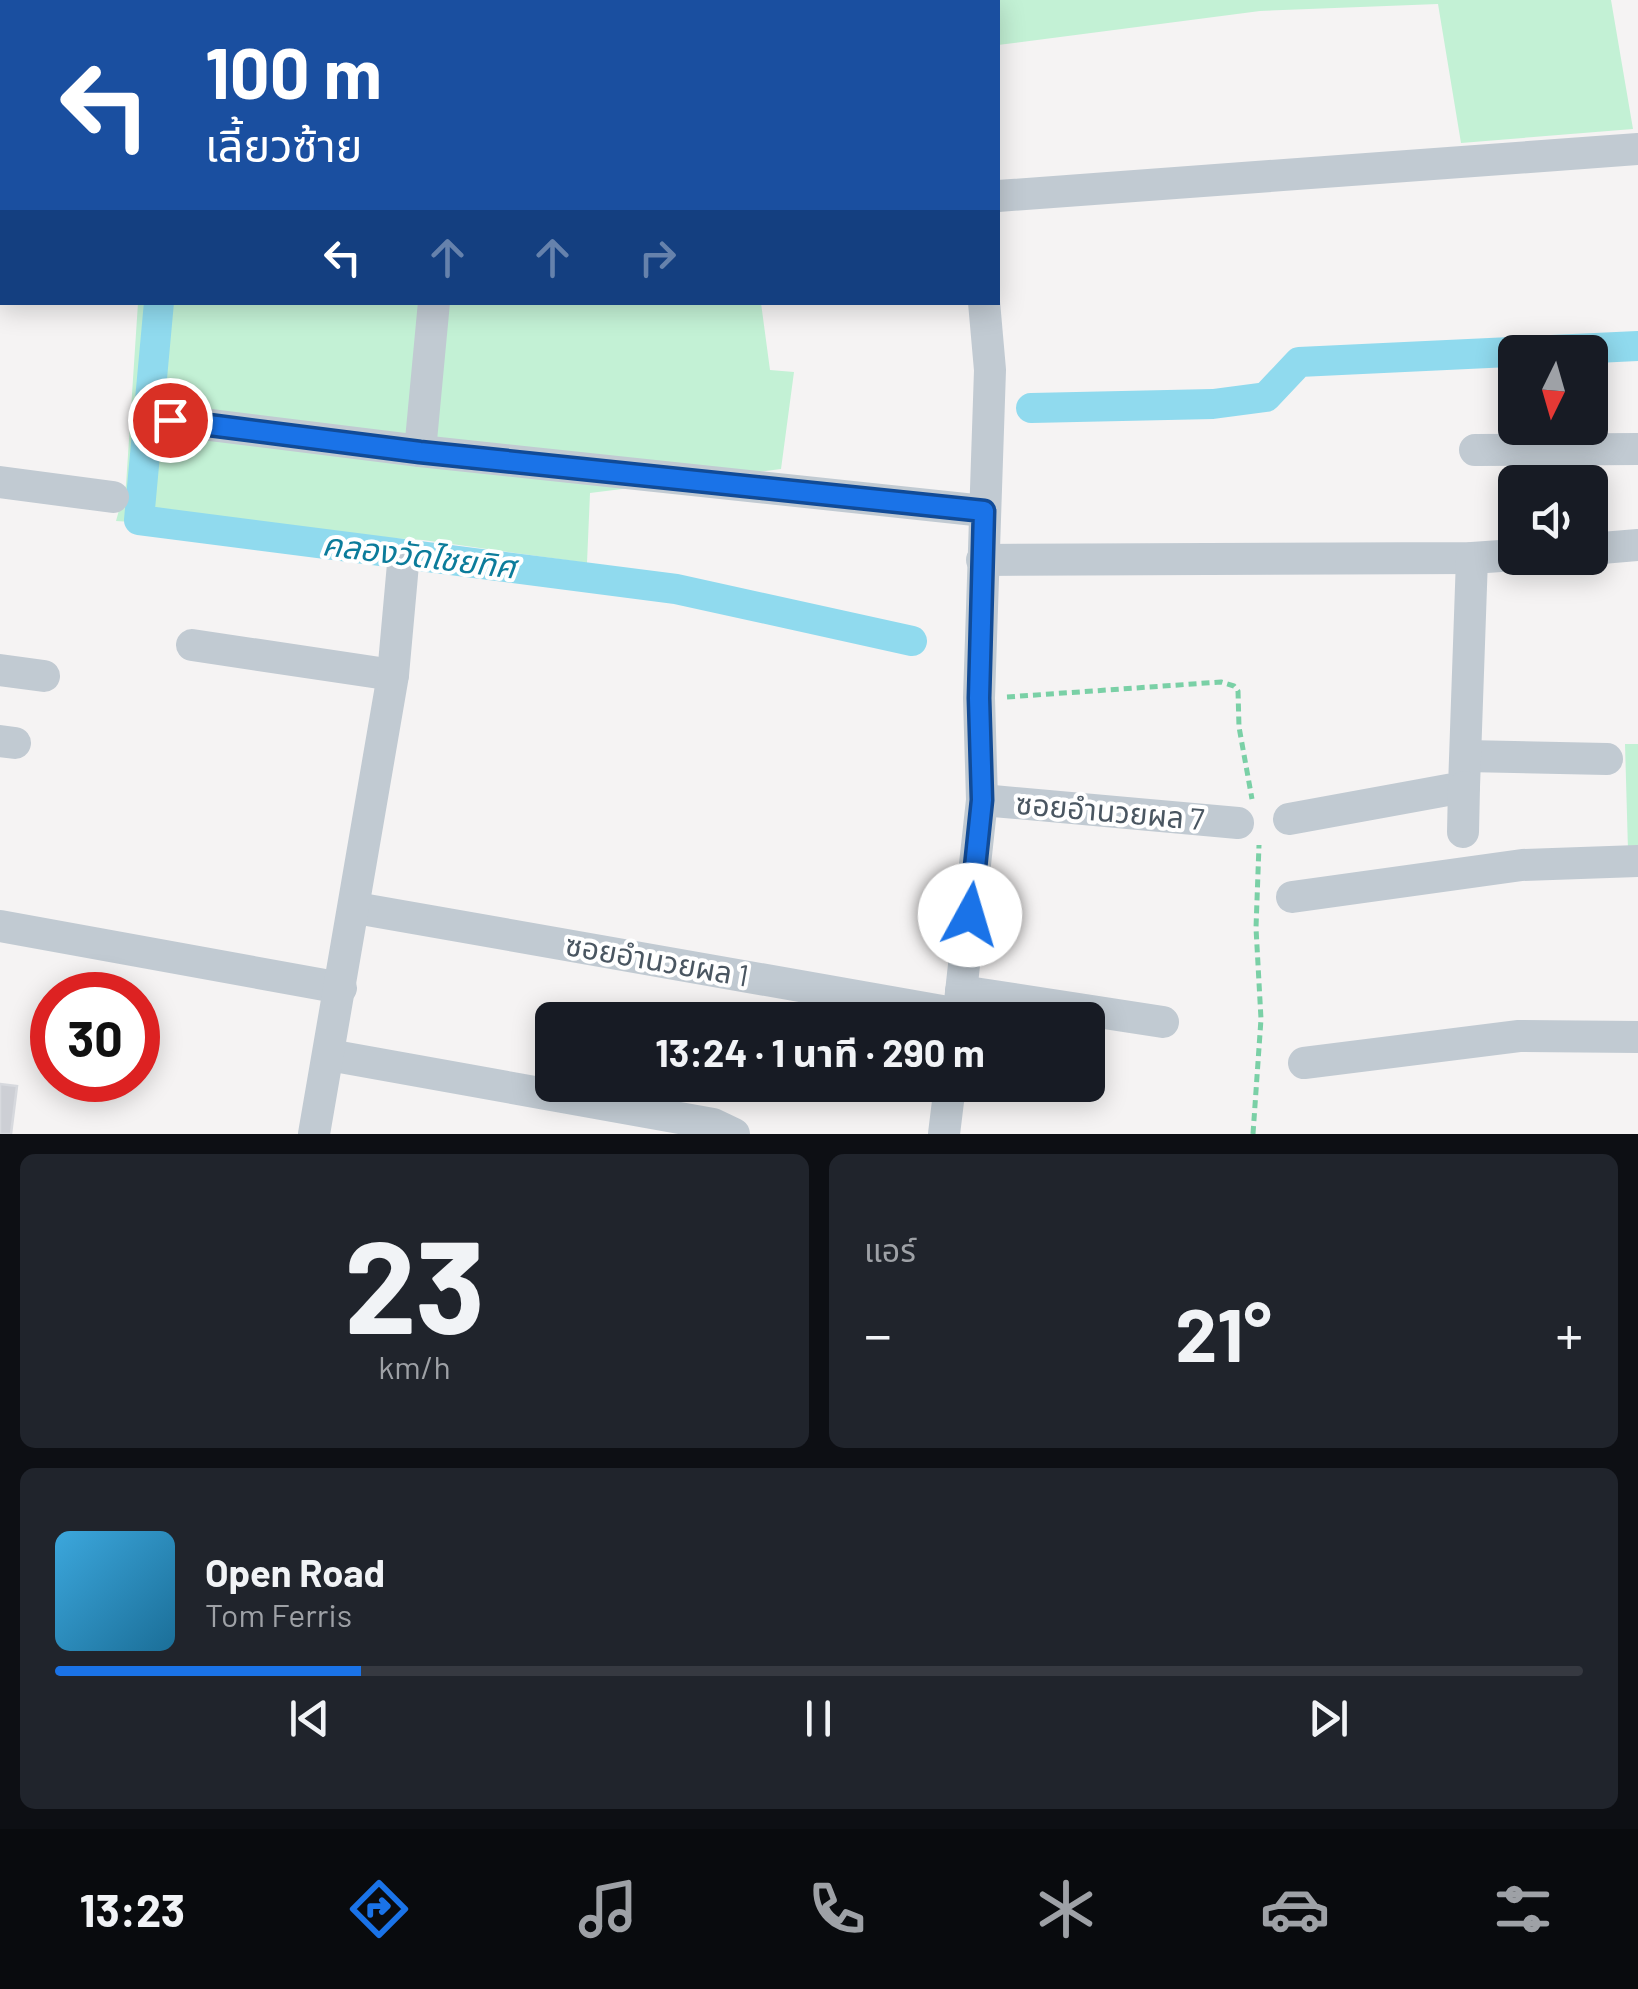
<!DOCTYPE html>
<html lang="th">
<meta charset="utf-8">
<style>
:root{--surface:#171b24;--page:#20242c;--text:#f1f3f6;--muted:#9ea1a6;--line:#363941;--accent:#1a73e8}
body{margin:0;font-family:Barlow,"Noto Sans Thai",sans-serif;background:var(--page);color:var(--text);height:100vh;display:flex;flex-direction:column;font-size:38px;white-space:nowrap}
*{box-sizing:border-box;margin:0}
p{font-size:32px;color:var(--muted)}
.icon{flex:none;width:55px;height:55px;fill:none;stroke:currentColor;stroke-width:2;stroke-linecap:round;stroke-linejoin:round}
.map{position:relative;height:1134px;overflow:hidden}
.panel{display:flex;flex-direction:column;gap:20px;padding:20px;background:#0d0f14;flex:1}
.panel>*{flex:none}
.top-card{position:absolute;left:0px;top:0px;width:1000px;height:305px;box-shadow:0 5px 25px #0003;background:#1a4fa0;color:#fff;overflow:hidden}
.needle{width:65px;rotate:185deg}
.fabs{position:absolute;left:1498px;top:335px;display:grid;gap:20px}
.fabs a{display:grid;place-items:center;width:110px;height:110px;border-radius:15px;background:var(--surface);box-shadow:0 5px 25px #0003;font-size:50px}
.speed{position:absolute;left:30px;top:972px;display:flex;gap:20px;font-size:50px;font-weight:700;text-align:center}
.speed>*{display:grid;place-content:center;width:130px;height:130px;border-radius:50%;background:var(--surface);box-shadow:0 5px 25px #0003;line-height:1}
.speed .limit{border:15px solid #d22;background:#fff;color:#111}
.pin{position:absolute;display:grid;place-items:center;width:85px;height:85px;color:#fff;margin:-42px;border:5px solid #fff;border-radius:50%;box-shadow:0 2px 10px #0007}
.me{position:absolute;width:110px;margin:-55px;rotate:6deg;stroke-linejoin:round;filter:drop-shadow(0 0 8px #0008)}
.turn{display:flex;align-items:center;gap:35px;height:210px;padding:0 40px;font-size:45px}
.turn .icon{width:130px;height:130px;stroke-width:2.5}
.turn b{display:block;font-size:70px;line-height:85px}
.lanes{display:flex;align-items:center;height:95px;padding:0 40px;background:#0003;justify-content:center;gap:50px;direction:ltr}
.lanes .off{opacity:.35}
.big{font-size:75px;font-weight:700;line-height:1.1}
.panel .tile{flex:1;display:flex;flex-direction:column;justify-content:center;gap:15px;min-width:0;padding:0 35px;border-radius:15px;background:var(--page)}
.panel .dial{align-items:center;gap:0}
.dial b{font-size:130px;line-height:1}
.song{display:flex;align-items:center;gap:30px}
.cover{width:120px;height:120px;border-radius:15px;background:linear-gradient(135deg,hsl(200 70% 55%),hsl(200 70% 35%))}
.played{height:10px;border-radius:5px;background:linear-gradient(90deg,var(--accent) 20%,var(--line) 20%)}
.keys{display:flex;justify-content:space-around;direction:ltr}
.heat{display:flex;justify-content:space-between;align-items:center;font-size:55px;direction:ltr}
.panel .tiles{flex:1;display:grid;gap:20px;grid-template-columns:1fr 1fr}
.tile:last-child{grid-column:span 2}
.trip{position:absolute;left:535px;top:1002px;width:570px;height:100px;border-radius:15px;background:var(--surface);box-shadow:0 5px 25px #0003;font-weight:700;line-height:100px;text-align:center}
.tab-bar{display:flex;height:160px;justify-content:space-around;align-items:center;background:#090b0e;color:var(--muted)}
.tab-bar .icon{width:70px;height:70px}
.tab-bar .on{color:var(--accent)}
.tab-bar b{font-size:45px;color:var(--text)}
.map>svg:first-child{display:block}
</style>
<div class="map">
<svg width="1638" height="1134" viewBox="0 0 1638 1134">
<rect width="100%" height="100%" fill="#f5f3f3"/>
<g fill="#c3f1d5">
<path d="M652 0H1611L1633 129 1461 143 1438 4 1260 11 998 45V2Z"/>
<path d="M138 303H761L770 370 794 372 781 469 590 493 587 563 423 540 116 521 126 485Z"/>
<path d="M1625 744H1638V849L1628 850Z"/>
</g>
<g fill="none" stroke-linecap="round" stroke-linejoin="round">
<g stroke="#90daee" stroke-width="30">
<path d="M0 121H2"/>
<path d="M159 302 139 520 676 589 912 641"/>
<path d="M1031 408 1213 404 1266 397 1299 362 1638 346"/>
</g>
</g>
<path fill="#cdcfd5" stroke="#d7d9de" stroke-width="2.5" d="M0 1084 17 1086 11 1134H0Z"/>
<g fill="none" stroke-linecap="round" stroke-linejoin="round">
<g stroke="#7ad0a6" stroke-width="5" stroke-dasharray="8 5" stroke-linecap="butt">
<path d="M1007 697 1221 682 1234 686 1238 691 1239 727 1252 799"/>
<path d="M1253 1134 1261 1019 1256 928 1259 845"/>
</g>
<g stroke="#c1cad2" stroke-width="32">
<path d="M78 0 79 2"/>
<path d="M434 0V2"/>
<path d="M644 0V2"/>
<path d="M998 196 1638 149"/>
<path d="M0 276H2"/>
<path d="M170 420 420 451 984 511"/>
<path d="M1475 450 1638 449"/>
<path d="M420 451 434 302"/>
<path d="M0 482 113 497"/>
<path d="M1590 549 1638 545"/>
<path d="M982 560 1472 558 1515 555"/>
<path d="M192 645 393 675"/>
<path d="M0 670 44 676"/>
<path d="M0 741 15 743"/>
<path d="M1466 756 1607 759"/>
<path d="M982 800 1238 823"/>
<path d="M1289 819 1464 787 1472 558"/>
<path d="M1463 832 1464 787"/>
<path d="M1292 897 1522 865 1638 861"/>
<path d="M356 908 959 1014"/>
<path d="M0 926 341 988"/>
<path d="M961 991 1163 1022"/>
<path d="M958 1020 982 800 979 698 990 370 984 302"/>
<path d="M329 1055 713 1124 734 1134"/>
<path d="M1304 1063 1519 1036 1638 1037"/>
<path d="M314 1134 393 675 403 564"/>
<path d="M944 1134 950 1085"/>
</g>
</g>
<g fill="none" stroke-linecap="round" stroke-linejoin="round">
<defs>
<path id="route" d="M170 420 420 452 984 511 979 698 982 800 970 915"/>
</defs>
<use href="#route" stroke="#114b97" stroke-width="25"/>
<use href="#route" stroke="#1a73e8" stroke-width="18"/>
</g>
<g text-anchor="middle" stroke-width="8" stroke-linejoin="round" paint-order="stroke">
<g font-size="30" fill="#4a5661" stroke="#fff">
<text transform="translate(1110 812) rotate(5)" y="10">ซอยอำนวยผล 7</text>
<text transform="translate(657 961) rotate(10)" y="10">ซอยอำนวยผล 1</text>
</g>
<g font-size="32" font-style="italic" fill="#0c7c9b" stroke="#fff">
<text transform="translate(419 556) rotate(7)" y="11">คลองวัดไชยทิศ</text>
</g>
</g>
</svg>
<div class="fabs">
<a><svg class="needle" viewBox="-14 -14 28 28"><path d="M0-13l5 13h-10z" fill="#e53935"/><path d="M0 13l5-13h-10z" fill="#9ea1a6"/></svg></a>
<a><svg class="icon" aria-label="sound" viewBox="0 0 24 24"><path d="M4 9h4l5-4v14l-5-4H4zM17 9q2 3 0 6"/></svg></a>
</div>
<div class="speed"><div class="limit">30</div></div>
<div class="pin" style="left:170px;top:420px;background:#d93025"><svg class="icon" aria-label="arrive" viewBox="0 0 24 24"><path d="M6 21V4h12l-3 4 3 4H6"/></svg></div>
<svg class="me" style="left:970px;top:915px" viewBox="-20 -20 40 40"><circle r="19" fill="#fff"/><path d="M0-13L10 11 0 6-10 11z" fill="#1a73e8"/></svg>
<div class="trip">13:24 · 1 นาที · 290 m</div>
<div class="top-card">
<div class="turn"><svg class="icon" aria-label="left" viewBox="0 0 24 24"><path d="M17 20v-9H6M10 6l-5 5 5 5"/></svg><div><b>100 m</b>เลี้ยวซ้าย</div></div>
<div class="lanes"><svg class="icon" aria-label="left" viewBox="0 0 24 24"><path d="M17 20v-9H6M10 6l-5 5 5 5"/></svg><svg class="icon off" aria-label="ahead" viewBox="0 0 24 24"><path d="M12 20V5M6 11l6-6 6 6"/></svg><svg class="icon off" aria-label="ahead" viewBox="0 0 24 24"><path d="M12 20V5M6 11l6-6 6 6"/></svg><svg class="icon off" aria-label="right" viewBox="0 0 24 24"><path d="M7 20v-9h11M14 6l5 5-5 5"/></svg></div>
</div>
</div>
<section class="panel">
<div class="tiles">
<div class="tile dial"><b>23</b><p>km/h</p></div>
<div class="tile"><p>แอร์</p>
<div class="heat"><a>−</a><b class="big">21°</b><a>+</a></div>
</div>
<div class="tile">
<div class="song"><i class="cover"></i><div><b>Open Road</b><p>Tom Ferris</p></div></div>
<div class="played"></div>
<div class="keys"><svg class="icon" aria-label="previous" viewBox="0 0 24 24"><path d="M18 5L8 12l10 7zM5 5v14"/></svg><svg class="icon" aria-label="pause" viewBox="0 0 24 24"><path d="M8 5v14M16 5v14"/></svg><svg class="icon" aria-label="next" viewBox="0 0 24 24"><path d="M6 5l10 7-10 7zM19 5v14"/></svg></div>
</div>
</div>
</section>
<nav class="tab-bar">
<b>13:23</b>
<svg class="icon on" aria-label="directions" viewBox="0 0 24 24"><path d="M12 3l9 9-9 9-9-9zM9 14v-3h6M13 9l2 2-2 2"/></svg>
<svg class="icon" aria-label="music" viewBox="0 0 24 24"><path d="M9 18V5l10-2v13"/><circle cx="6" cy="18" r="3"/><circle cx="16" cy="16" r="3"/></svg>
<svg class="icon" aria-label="phone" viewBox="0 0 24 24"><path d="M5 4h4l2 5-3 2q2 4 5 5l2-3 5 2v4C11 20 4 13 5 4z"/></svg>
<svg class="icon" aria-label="climate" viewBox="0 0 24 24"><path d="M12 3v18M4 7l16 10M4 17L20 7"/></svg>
<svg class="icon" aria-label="car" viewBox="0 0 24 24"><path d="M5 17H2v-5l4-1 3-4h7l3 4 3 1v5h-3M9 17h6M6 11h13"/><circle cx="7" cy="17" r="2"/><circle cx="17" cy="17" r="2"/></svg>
<svg class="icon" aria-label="filters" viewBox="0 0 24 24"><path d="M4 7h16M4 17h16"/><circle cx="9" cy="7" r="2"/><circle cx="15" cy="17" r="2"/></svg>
</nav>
